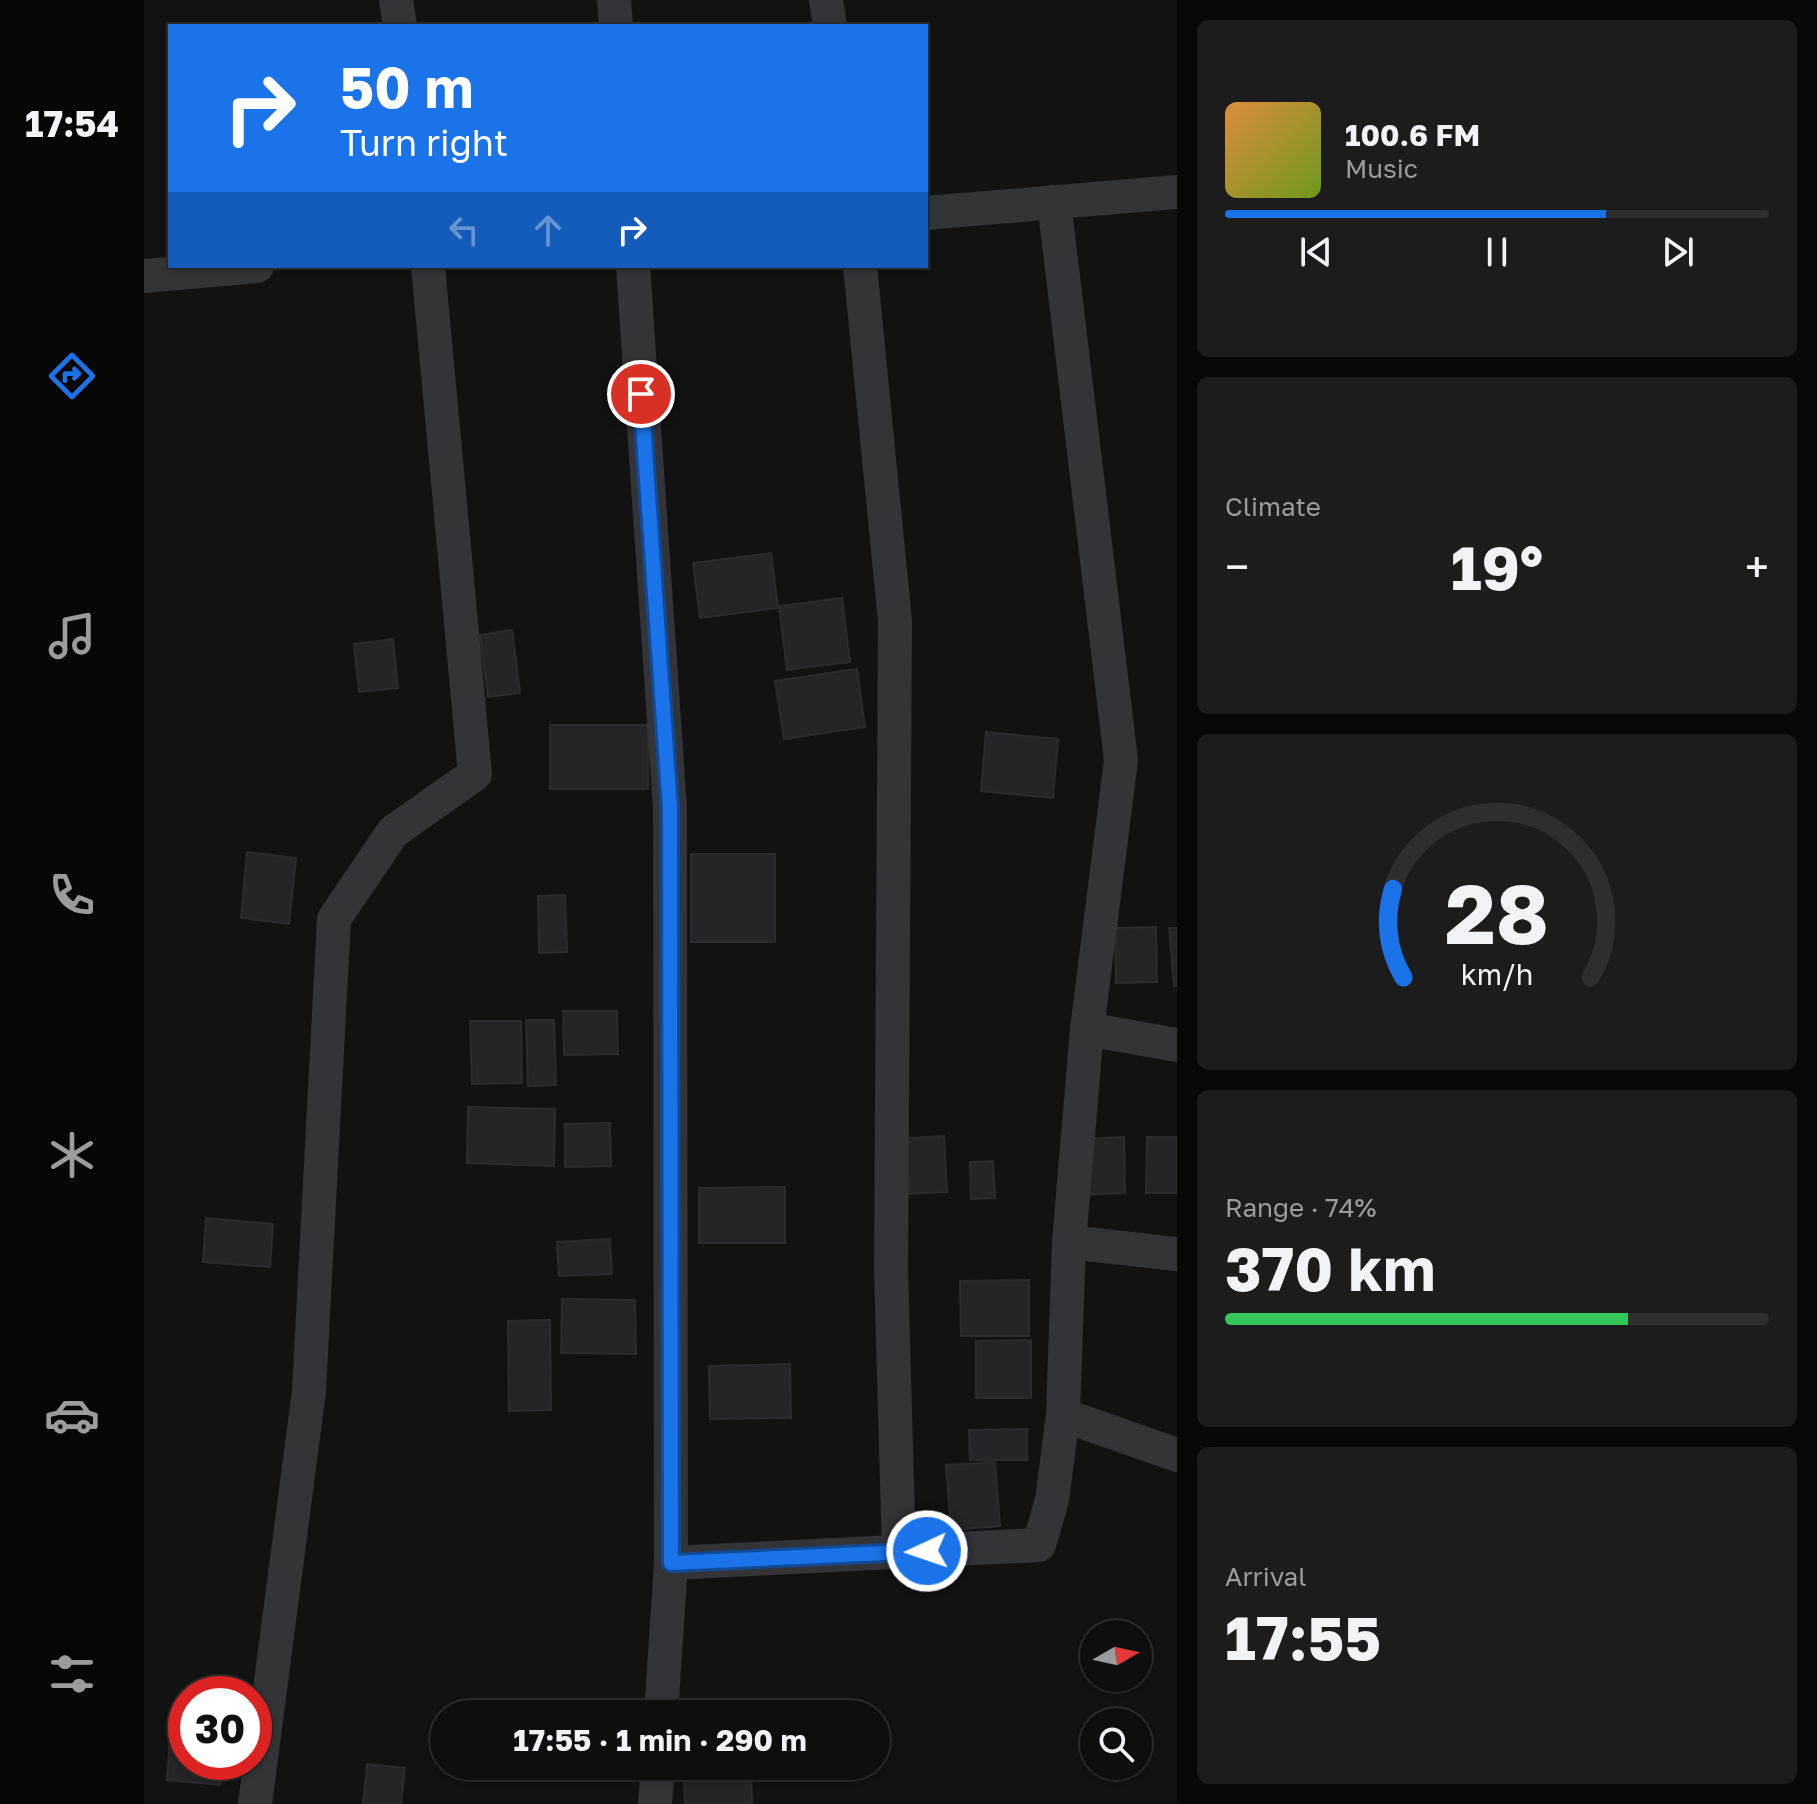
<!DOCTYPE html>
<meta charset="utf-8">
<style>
:root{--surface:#0e0e0e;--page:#1c1c1c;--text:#f1f3f6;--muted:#9b9c9e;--line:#2e2e2e;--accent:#1a73e8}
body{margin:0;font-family:"Golos Text",sans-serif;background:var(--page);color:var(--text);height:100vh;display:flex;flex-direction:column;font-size:30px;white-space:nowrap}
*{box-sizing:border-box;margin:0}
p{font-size:26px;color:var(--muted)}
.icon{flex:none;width:44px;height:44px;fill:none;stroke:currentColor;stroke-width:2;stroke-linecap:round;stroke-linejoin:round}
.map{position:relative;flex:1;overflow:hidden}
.sheet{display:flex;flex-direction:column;gap:20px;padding:20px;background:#080808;width:640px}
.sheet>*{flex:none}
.top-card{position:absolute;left:24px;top:24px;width:760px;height:244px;border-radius:0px;box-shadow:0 2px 6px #0004,0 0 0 2px var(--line);background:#1a73e8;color:#fff;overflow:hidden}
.needle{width:52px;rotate:81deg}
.tools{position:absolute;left:936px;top:1620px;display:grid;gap:16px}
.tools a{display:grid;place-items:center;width:72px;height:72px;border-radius:50%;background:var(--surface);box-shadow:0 2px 6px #0004,0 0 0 2px var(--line);font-size:40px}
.speed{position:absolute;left:24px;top:1676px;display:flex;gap:16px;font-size:40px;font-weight:700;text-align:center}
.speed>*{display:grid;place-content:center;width:104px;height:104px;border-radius:50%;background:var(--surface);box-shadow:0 2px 6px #0004,0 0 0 2px var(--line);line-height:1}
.speed .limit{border:12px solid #d22;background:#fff;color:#111}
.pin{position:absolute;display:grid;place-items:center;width:68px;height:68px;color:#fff;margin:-34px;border:4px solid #fff;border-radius:50%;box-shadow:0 2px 8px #0007}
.me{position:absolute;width:88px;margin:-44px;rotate:267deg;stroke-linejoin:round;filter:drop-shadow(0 0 6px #0008)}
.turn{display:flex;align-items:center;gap:28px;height:168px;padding:0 40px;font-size:36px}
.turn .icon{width:104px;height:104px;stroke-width:2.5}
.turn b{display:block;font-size:56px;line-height:68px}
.lanes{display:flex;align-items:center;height:76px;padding:0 40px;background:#0003;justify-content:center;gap:40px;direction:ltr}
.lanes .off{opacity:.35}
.big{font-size:60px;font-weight:700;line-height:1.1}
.sheet .widget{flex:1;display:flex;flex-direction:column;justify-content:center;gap:12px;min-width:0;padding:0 28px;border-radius:12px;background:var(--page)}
.sheet .dial{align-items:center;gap:0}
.dial svg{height:208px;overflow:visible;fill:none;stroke:var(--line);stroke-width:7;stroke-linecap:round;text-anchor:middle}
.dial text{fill:var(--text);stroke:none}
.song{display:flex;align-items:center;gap:24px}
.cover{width:96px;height:96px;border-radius:12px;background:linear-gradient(135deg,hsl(30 70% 55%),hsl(80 70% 35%))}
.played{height:8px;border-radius:4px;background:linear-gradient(90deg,var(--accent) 70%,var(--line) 70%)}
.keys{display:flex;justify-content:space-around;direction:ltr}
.heat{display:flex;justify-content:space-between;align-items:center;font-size:44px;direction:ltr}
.charge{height:12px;border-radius:6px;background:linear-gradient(90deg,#34c759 74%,var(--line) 0)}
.trip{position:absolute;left:286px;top:1700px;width:460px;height:80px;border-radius:40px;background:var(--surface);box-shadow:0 2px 6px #0004,0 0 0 2px var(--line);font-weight:700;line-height:80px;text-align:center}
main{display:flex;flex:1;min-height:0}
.tabs{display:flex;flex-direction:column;width:144px;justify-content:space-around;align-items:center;background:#060606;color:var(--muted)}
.tabs .icon{width:56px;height:56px}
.tabs .active{color:var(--accent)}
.tabs b{font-size:36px;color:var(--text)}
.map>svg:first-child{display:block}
</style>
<main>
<nav class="tabs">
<b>17:54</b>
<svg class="icon active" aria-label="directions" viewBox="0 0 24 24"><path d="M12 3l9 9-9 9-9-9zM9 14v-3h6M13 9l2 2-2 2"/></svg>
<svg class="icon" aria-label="music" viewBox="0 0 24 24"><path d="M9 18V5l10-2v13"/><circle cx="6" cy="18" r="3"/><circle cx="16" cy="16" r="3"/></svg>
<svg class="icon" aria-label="phone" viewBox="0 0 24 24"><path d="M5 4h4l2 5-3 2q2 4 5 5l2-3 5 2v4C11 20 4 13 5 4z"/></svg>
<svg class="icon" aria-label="climate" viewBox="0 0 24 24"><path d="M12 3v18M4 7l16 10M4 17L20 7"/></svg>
<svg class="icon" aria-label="car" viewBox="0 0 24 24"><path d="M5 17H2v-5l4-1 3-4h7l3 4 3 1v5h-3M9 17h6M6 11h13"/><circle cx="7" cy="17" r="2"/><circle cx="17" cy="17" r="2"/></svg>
<svg class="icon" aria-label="filters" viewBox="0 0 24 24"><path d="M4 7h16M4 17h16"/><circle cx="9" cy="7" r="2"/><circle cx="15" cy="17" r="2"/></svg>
</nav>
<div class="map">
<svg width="1033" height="1804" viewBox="0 0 1033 1804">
<rect width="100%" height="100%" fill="#121213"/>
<g fill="#252527" stroke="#2c2c2f" stroke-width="2">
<path d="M627 553 634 608 556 618 549 563Z"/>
<path d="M698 598 706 662 643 670 635 606Z"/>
<path d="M368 630 376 693 344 697 336 635Z"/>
<path d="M249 639 254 688 215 692 210 644Z"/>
<path d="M713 669 721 727 640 739 631 681Z"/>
<rect x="406" y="725" width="98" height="64"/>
<path d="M842 732 914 739 909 798 837 791Z"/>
<path d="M103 852 152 858 145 924 97 918Z"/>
<rect x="547" y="854" width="84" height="88"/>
<path d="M421 895 423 952 395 953 394 896Z"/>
<path d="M1012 927 1013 982 972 983 971 928Z"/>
<path d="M1025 928H1033V986H1030Z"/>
<path d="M419 1011H473L474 1054 420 1055Z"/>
<path d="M382 1020H410L412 1085 384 1086Z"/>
<path d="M326 1021H377L378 1083 328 1084Z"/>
<path d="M324 1107 411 1109 410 1166 323 1163Z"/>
<path d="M466 1123 467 1166 421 1167V1124Z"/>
<path d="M800 1136 803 1192 759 1194 756 1139Z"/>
<path d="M980 1137 981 1193 935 1195 934 1139Z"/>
<path d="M1003 1137H1033V1193H1002Z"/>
<path d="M849 1161 851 1198 827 1199 826 1162Z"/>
<path d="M641 1187V1243H555V1188Z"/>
<path d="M62 1218 129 1224 126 1267 59 1262Z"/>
<path d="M466 1239 468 1274 415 1276 413 1242Z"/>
<path d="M885 1280V1336H817L816 1281Z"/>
<path d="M418 1299 491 1300 492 1354 417 1353Z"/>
<path d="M406 1320 407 1410 365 1411 364 1321Z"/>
<path d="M887 1340V1398H832V1341Z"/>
<path d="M646 1364 647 1418 566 1419 565 1366Z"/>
<path d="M883 1429V1460H826L825 1430Z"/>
<path d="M851 1462 856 1526 807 1530 802 1465Z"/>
<path d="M665 1709V1714H617V1710Z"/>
<path d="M26 1739 42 1741V1762H79L76 1785 23 1780Z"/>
<path d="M223 1764 261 1768 257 1804H219Z"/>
<path d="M540 1774H607L608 1804H541Z"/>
</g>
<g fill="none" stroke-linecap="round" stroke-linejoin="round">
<g stroke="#333438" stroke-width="34">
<path d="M252 0 256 26"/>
<path d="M470 0 472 26"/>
<path d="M682 0 686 26"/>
<path d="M782 213 1033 192"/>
<path d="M489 266 526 808 527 1563 517 1714"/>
<path d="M716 266 751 621 747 1269 755 1553"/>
<path d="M0 276 113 266"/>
<path d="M943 1029 1033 1045"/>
<path d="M925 1242 1033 1254"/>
<path d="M919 1415 1033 1455"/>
<path d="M527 1563 895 1545 908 1500 919 1415 925 1242 943 1029 977 760 910 202"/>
<path d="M111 1804 165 1391 190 919 249 832 331 774 284 266"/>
<path d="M511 1804 514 1766"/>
</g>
</g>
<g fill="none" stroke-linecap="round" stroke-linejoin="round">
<defs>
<path id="route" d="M497 394 526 808 527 1563 783 1551"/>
</defs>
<use href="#route" stroke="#114b97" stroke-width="20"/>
<use href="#route" stroke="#1a73e8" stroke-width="14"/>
</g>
</svg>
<div class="tools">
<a><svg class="needle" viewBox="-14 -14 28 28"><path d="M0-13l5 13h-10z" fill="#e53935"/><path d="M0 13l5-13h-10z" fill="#9b9c9e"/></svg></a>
<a><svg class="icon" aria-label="search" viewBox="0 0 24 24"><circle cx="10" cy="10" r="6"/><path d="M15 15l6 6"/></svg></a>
</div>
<div class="speed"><div class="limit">30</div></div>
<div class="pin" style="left:497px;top:394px;background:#d93025"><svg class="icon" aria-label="arrive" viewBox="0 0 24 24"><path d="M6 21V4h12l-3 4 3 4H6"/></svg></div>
<svg class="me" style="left:783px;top:1551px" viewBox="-20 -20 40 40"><circle r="17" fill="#1a73e8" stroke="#fff" stroke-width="3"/><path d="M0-11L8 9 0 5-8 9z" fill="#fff"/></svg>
<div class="trip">17:55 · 1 min · 290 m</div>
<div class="top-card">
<div class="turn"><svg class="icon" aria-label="right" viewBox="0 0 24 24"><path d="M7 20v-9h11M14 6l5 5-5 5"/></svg><div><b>50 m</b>Turn right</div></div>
<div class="lanes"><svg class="icon off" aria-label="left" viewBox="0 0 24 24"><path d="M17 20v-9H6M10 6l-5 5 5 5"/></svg><svg class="icon off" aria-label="ahead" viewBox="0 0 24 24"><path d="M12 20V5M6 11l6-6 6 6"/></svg><svg class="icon" aria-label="right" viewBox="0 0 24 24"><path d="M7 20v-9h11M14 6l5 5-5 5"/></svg></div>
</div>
</div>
<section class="sheet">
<div class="widget">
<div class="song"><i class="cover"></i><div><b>100.6 FM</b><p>Music</p></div></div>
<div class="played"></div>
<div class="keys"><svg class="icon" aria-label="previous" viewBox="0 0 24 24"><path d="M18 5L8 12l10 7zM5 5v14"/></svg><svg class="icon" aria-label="pause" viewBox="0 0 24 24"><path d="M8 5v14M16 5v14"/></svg><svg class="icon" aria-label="next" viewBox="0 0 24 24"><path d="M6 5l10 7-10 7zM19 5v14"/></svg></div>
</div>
<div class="widget"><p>Climate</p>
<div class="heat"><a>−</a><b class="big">19°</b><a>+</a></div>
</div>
<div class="widget dial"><svg viewBox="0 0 100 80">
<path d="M14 69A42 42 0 1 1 86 69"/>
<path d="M14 69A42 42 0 0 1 10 35" stroke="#1a73e8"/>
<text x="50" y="56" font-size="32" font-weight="700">28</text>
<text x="50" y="72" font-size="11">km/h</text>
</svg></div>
<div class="widget"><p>Range · 74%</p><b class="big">370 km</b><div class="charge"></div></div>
<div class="widget"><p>Arrival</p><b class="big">17:55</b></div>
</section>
</main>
